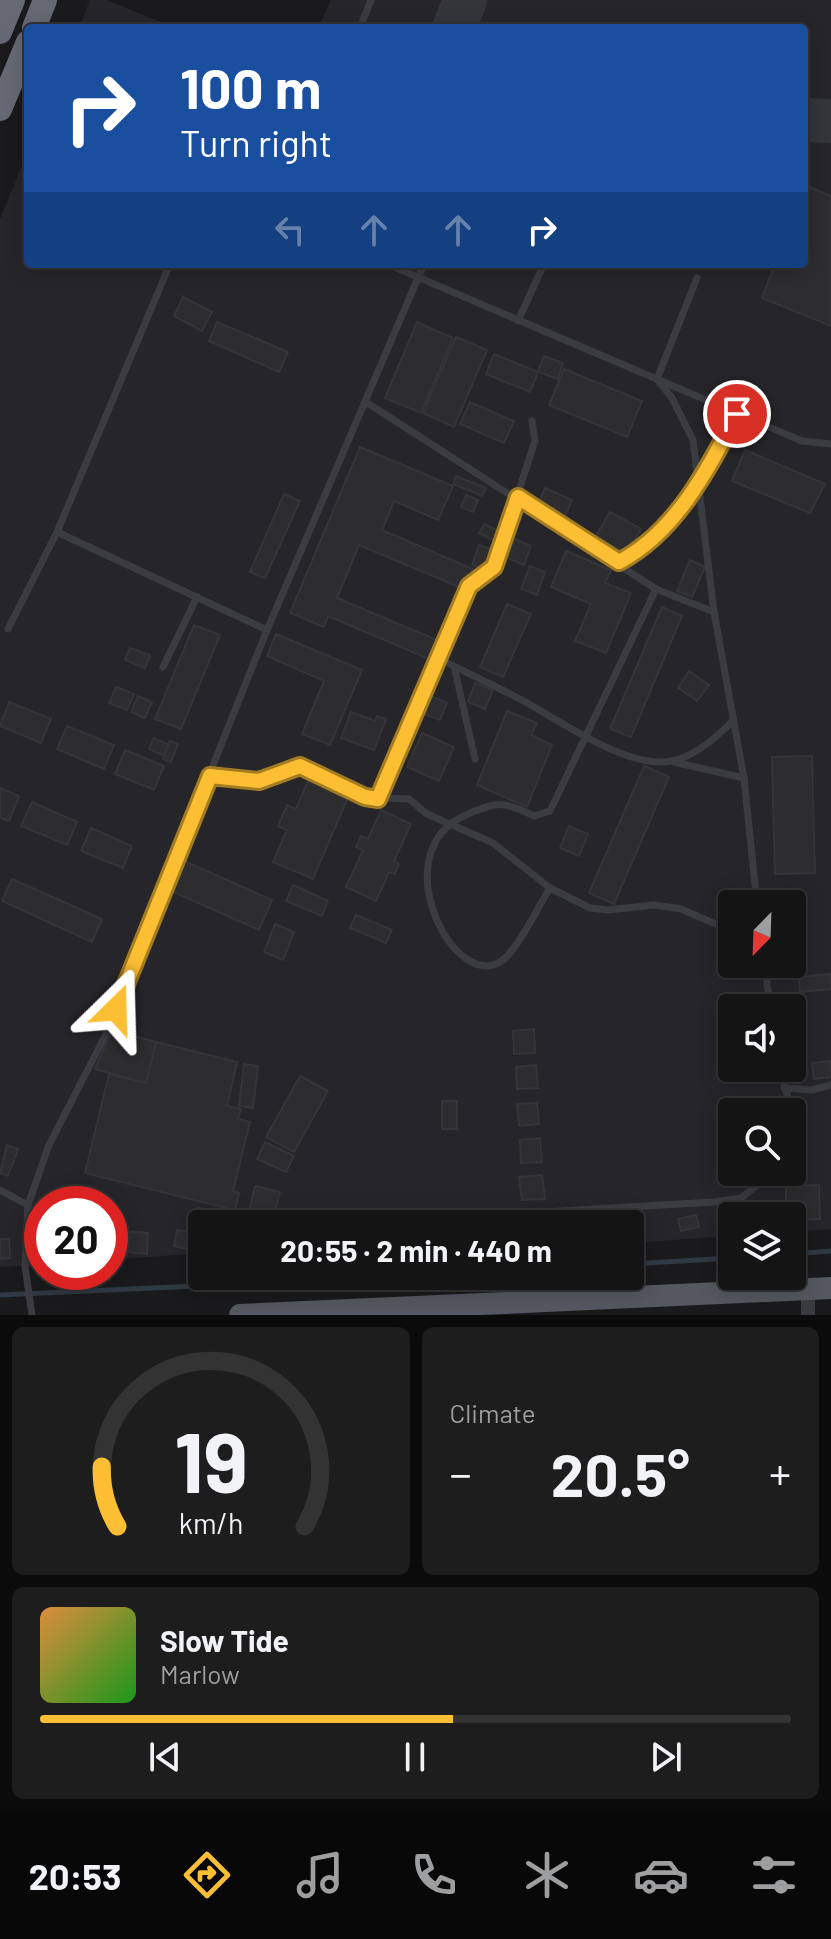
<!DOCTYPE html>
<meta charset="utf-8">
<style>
:root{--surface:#141415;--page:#1d1d1e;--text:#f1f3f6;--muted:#9d9ea0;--line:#333334;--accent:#fcbe33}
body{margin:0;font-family:Barlow,sans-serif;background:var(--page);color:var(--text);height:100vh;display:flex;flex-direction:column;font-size:30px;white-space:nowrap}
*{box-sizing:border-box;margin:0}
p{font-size:26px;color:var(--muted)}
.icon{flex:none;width:44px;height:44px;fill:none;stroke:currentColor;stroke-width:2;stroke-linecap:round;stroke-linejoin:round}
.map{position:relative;height:1315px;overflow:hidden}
.details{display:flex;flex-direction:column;gap:12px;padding:12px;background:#0b0b0c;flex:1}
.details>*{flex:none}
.guide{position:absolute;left:24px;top:24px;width:784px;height:244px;border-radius:8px;box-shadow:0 4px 20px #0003,0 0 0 2px var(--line);background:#1a4fa0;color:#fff;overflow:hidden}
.needle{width:52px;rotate:203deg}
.controls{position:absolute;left:718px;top:890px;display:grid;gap:16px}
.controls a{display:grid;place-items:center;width:88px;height:88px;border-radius:8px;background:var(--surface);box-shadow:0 4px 20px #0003,0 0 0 2px var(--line);font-size:40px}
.speed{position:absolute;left:24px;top:1186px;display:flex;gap:16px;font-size:40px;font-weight:700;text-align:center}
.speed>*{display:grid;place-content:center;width:104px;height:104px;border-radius:50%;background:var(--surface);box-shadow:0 4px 20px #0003,0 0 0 2px var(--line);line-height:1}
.speed .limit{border:12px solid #d22;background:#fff;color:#111}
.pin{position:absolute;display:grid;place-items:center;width:68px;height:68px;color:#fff;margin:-34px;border:4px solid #fff;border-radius:50%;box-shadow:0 2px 8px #0007}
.me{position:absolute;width:88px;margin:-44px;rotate:22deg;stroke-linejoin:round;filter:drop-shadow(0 0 6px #0008)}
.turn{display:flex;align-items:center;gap:28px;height:168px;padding:0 24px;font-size:36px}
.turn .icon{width:104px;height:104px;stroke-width:2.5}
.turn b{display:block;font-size:56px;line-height:68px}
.lanes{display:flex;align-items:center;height:76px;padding:0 24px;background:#0003;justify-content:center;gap:40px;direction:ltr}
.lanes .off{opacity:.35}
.big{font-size:60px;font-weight:700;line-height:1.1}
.details .card{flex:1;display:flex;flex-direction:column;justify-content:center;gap:12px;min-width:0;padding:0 28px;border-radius:12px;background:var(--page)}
.details .dial{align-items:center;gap:0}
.dial svg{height:208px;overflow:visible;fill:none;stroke:var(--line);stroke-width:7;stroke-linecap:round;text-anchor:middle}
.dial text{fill:var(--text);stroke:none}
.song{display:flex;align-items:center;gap:24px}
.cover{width:96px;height:96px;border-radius:12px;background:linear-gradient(135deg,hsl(30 70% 55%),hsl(120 70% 35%))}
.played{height:8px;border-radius:4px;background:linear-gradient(90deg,var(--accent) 55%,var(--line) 55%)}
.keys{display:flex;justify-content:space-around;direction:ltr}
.heat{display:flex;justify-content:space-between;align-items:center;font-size:44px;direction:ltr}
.details .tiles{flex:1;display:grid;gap:12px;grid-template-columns:1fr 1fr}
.card:last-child{grid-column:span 2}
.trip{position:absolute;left:188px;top:1210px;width:456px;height:80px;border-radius:8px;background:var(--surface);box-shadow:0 4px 20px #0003,0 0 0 2px var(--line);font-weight:700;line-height:80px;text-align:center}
.tabs{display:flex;height:128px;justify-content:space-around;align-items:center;background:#080808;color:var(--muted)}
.tabs .icon{width:56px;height:56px}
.tabs .current{color:var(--accent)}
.tabs b{font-size:36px;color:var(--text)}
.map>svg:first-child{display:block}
</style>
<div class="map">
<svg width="831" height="1315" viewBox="0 0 831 1315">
<rect width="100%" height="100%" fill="#1a1a1c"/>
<g fill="#26262a" fill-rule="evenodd">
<path d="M90 0H107L175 28H79Z"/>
<path d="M331 0H831V1229L792 1232V1216H732V1236L630 1243V1224H202V1253L110 1260V1204H42V1265L0 1267V219L28 151V264H804V28H318ZM732 904H792V964H732ZM732 1008H792V1068H732ZM732 1112H792V1172H732Z"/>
</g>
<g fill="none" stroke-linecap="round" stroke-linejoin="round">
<g stroke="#2f3942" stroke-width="5">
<path d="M792 1254 831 1251"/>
<path d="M630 1264 732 1258"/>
<path d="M0 1295 411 1276"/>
</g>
<g stroke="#34353a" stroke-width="44">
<path d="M454 28 465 0"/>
<path d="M804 120 831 121"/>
</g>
</g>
<g fill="#2d2d30" stroke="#343439" stroke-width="2">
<path d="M807 186 831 196V326L762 298 775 264H804Z"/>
<path d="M183 297 212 312 202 331 174 316Z"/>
<path d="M217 322 288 352 279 372 209 341Z"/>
<path d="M417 322 453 338 421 413 385 398Z"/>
<path d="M456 337 487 350 454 427 423 413Z"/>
<path d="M494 354 538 372 530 392 486 374Z"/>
<path d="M544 356 563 363 558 379 538 372Z"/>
<path d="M564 369 642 401 627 437 549 405Z"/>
<path d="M470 402 514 421 504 443 460 424Z"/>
<path d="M360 447 453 486 438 520 394 501 382 530 473 569 464 589 359 545 337 598 437 640 429 659 328 616 324 627 290 613Z"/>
<path d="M745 450 825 484 810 513 732 481Z"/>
<path d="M456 476 486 488 482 496 453 484Z"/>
<path d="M545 488 572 500 565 516 538 505Z"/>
<path d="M284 494 300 501 265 578 250 572Z"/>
<path d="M466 495 478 500 473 512 461 507Z"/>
<path d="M610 512 641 529 627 554 596 536Z"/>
<path d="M484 524 497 530 493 540 479 533Z"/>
<path d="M510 537 531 546 524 565 503 556Z"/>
<path d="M479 545 496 551 489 571 472 565Z"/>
<path d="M566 551 611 570 605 583 631 593 606 653 575 641 591 604 551 587Z"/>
<path d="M690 560 705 567 692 597 677 591Z"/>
<path d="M530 566 545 572 537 595 521 589Z"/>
<path d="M507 604 531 614 503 677 480 667Z"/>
<path d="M662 607 682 616 631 737 610 729Z"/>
<path d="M194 625 220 635 181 729 155 719Z"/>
<path d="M276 634 362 670 330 745 302 734 324 681 267 656Z"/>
<path d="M130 648 150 655 145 668 125 660Z"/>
<path d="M689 671 709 685 697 701 678 688Z"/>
<path d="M475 683 493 690 485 709 468 702Z"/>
<path d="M116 687 134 694 127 710 109 703Z"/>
<path d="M428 695 447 703 440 720 421 713Z"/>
<path d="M138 696 152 702 145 718 131 712Z"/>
<path d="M9 702 51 719 41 743 0 726Z"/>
<path d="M507 711 537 723 531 735 552 745 527 807 477 785Z"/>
<path d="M351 712 375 721 377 716 386 719 374 750 341 738Z"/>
<path d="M67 726 114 745 104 769 57 749Z"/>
<path d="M422 733 454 747 439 781 407 767Z"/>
<path d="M154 738 169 745 165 756 149 749Z"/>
<path d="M170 741 178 744 171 762 163 759Z"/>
<path d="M125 750 164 766 154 790 115 774Z"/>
<path d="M812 756 815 873 775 874 772 757Z"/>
<path d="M644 766 669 777 614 904 589 893Z"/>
<path d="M309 779 349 795 313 879 273 862 287 830 278 826 287 805 296 809Z"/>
<path d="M0 788 19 796 9 821 0 818Z"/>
<path d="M32 802 77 822 67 845 21 826Z"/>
<path d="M381 810 411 824 394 861 399 864 395 874 389 872 376 901 346 887 363 850 356 847 361 836 368 839Z"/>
<path d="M569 826 588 834 579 856 560 848Z"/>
<path d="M91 828 132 846 123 868 81 851Z"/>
<path d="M184 861 272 900 259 930 171 891Z"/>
<path d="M12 879 102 919 92 942 2 901Z"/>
<path d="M293 885 328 901 322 916 286 901Z"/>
<path d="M356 915 392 930 386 943 350 928Z"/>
<path d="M275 924 294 932 283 960 264 952Z"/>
<path d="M831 974V989L800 992 799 977Z"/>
<path d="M534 1029 535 1053 514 1054 513 1031Z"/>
<path d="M112 1030 156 1042 146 1083 95 1069Z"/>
<path d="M156 1042 237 1062 227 1106 241 1109 238 1119 250 1122 233 1191 239 1193 235 1210 85 1173 109 1074 146 1083Z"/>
<path d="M831 1061V1077L814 1079 812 1063Z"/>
<path d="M244 1064 258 1066 253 1108 239 1106Z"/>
<path d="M536 1065 538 1088 517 1089 516 1067Z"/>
<path d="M300 1076 328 1091 294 1152 266 1137Z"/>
<rect x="442" y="1101" width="15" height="28"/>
<path d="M537 1103 539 1124 519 1126 517 1104Z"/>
<path d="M540 1138 542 1162 521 1163 520 1140Z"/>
<path d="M265 1142 294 1156 286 1172 257 1159Z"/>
<path d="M7 1145 18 1149 8 1176 0 1173Z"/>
<path d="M542 1175 545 1199 522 1200 519 1177Z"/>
<path d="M819 1185 820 1219 792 1220V1216H786V1186Z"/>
<path d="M255 1186 280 1192 272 1224H246Z"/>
<path d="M197 1208 243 1216 241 1224H202V1240L192 1238Z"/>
<path d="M696 1215 699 1227 681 1231 678 1219Z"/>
<path d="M110 1230 148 1233 147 1254 110 1250Z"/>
<path d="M177 1230 191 1232 188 1249 174 1246Z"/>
<path d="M0 1239H9L10 1258 0 1259Z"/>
</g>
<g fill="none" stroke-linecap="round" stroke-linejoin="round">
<g stroke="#3b3c42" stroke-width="7">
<path d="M360 28 371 0"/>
<path d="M387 264 802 441 831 444"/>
<path d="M697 278 657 379 672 398 693 440 714 612 744 778 757 904"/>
<path d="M518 321 544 264"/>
<path d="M366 402 656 589 714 612"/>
<path d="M57 532 267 630"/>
<path d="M619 562C676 532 707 469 737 414"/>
<path d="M8 629 57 532 170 264"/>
<path d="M438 658C465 672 493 685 520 699 558 719 627 770 672 761 693 757 718 737 732 721"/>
<path d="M454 666 475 759"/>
<path d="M163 667 197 597"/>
<path d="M674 762 744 778"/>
<path d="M210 776 259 781 300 766 365 797 409 799 427 814 493 843 550 888 590 908 608 910 654 905 681 909 732 931"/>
<path d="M378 799 469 586 494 567 535 441 532 421"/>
<path d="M550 888C538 907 519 947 503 960 456 997 381 852 466 815 498 801 503 801 534 816L550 811 656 589"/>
<path d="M764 964 771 1008"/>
<path d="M780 1068 792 1112"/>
<path d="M784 1088 812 1090 831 1085"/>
<path d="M792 1114V1138"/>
<path d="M0 1190 28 1205"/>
<path d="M471 1224 543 1212 714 1202 741 1198 774 1172"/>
<path d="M32 1315 25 1266 28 1205 49 1145 104 1038 267 630 424 264"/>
</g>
<path stroke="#3b3c42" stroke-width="14" d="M808 1290V1315"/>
<path stroke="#565861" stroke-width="22" d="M240 1315 831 1288"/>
<g stroke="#666973" stroke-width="24">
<path d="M34 28 45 0"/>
<path d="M0 32 13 0"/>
<path d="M0 109 28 42"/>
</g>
</g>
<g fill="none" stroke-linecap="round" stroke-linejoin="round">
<defs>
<path id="route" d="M116 1009 210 776 259 781 300 766 365 797 378 799 469 586 494 567 518 497 619 562C676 532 708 469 737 414"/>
</defs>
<use href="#route" stroke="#a47c21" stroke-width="20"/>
<use href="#route" stroke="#fcbe33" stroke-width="14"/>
</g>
</svg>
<div class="controls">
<a><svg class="needle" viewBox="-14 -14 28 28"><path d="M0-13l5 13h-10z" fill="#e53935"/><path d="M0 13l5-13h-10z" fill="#9d9ea0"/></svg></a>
<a><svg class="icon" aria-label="sound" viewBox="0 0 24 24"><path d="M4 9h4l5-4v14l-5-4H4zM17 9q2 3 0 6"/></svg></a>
<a><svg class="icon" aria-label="search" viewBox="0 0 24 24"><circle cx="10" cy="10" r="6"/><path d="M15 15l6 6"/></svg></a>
<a><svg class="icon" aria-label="layers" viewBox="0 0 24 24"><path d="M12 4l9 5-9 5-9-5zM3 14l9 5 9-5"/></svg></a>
</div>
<div class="speed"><div class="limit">20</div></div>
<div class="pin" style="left:737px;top:414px;background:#d93025"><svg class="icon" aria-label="arrive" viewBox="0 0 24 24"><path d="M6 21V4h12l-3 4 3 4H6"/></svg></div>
<svg class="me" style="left:116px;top:1009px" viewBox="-20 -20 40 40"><path d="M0-17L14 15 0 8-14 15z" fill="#fcbe33" stroke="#fff" stroke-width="4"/></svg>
<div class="trip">20:55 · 2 min · 440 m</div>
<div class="guide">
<div class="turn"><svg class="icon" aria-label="right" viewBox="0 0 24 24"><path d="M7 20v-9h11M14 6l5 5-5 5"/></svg><div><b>100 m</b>Turn right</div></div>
<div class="lanes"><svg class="icon off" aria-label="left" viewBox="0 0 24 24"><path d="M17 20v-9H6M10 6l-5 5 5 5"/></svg><svg class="icon off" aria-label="ahead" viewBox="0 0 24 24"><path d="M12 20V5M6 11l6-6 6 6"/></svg><svg class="icon off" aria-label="ahead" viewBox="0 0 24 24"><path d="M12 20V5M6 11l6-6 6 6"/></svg><svg class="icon" aria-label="right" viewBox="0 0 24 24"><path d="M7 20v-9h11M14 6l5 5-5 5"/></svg></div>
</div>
</div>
<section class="details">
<div class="tiles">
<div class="card dial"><svg viewBox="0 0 100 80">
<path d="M14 69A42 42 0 1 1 86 69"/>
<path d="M14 69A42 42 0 0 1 8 46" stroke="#fcbe33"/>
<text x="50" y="56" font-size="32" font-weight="700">19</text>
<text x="50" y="72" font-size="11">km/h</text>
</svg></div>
<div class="card"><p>Climate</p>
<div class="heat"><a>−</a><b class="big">20.5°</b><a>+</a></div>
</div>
<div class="card">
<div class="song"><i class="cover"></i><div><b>Slow Tide</b><p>Marlow</p></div></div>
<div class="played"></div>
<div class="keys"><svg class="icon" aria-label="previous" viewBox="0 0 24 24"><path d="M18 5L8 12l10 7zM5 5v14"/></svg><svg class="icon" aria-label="pause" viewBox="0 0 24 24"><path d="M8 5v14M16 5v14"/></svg><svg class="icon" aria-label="next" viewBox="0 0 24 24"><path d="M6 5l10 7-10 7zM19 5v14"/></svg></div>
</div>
</div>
</section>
<nav class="tabs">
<b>20:53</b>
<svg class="icon current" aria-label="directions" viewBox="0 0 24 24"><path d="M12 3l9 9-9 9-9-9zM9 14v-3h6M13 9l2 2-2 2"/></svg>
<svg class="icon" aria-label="music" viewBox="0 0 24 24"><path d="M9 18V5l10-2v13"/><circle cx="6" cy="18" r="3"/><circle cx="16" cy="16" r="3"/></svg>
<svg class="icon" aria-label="phone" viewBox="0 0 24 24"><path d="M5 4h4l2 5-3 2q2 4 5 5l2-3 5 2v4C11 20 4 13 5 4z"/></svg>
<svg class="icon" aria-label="climate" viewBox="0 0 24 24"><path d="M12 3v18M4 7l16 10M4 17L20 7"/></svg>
<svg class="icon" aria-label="car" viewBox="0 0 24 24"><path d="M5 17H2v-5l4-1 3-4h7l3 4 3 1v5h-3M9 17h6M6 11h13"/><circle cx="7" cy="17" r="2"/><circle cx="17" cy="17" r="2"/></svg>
<svg class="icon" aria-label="filters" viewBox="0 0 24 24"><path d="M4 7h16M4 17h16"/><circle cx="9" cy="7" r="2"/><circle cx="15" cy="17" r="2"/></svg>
</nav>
